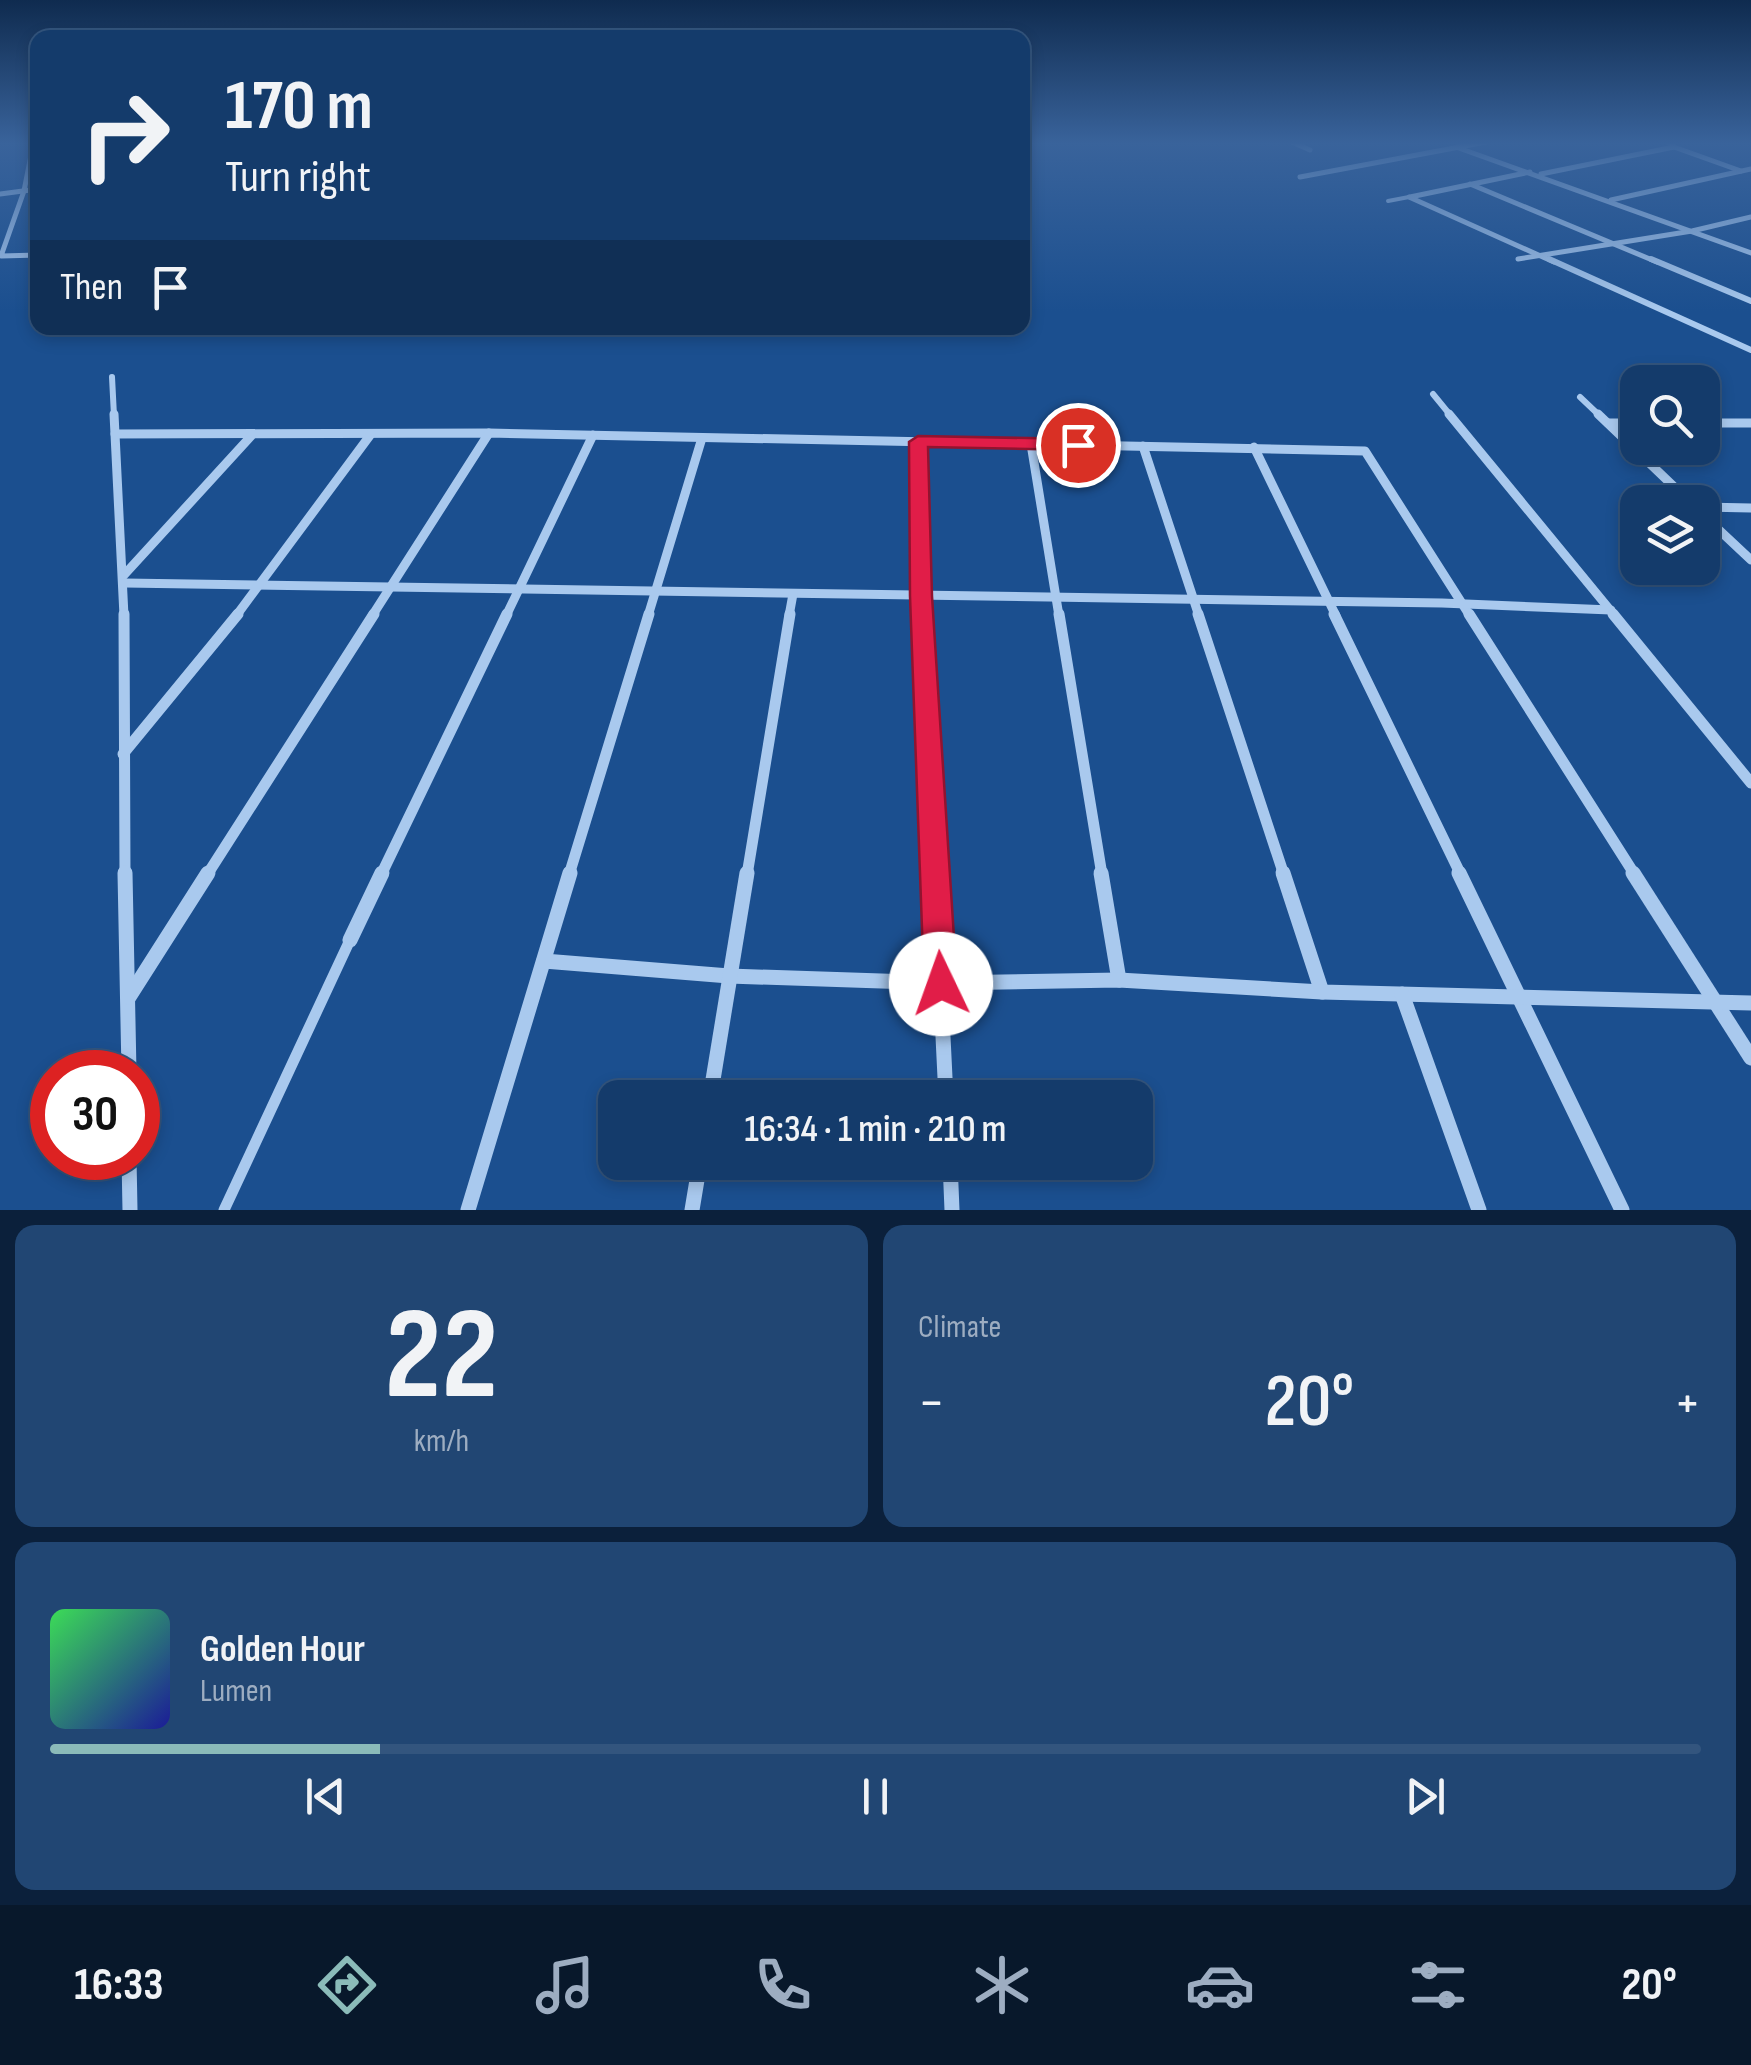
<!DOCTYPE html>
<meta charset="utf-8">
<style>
:root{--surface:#143b6b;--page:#214673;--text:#f1f3f6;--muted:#9dadc1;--line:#33557e;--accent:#8bbbb9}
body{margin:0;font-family:"Sofia Sans Condensed",sans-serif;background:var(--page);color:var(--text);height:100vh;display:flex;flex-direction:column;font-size:38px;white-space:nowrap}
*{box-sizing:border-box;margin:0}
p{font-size:32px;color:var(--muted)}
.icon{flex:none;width:55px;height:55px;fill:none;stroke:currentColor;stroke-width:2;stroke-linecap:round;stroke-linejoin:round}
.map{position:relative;height:1210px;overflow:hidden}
.panel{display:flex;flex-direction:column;gap:15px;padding:15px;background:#0b203b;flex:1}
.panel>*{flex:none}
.banner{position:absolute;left:30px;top:30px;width:1000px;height:305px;border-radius:20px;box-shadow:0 5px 15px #0003,0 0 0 2px var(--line);background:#143b6b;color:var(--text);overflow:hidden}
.tools{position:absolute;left:1620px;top:365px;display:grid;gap:20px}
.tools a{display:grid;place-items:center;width:100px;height:100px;border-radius:20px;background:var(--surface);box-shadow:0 5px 15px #0003,0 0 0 2px var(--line);font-size:50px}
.speed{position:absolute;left:30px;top:1050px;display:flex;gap:20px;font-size:50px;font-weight:700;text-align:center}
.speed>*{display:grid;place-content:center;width:130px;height:130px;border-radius:50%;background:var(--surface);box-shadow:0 5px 15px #0003,0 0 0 2px var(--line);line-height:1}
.speed .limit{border:15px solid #d22;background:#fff;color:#111}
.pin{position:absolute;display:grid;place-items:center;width:85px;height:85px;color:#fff;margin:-42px;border:5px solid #fff;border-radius:50%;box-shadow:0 2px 10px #0007}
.me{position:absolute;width:110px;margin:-55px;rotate:357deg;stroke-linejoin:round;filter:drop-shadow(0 0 8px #0008)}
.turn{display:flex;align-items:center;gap:35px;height:210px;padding:0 30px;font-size:45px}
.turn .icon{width:130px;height:130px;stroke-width:2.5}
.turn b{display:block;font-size:70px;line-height:85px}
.then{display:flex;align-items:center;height:95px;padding:0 30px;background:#0003;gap:20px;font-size:38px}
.big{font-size:75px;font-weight:600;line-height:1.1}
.panel .card{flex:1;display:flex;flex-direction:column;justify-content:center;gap:15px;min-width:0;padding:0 35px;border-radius:20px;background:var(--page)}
.panel .dial{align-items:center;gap:0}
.dial b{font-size:130px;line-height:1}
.song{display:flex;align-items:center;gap:30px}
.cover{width:120px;height:120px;border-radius:15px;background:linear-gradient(135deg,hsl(130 70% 55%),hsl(240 70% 35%))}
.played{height:10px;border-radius:5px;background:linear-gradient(90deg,var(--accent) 20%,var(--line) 20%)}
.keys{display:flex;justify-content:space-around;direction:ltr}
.heat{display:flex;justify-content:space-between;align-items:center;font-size:55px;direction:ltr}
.panel .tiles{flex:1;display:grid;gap:15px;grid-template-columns:1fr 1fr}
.card:last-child{grid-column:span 2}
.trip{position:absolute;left:598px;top:1080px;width:555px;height:100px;border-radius:20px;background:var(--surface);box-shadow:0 5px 15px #0003,0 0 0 2px var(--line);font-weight:600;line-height:100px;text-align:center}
.menu{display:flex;height:160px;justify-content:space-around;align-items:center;background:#08182b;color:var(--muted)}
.menu .icon{width:70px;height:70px}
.menu .on{color:var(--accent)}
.menu b{font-size:45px;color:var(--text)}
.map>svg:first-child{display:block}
</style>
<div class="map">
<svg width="1751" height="1210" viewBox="0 0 1751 1210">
<rect width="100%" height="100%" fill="#1b4f8f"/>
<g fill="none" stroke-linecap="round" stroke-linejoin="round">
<path stroke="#a9c9ee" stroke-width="4" d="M1388 201 1409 197"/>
<path stroke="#a9c9ee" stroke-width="11" d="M224 1210 350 940"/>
<g stroke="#a9c9ee" stroke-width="5">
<path d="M1292 142 1310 150"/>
<path d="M38 143 33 145 24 191 1 256 38 255"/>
<path d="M1456 147 1751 253"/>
<path d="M1674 147 1741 171"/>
<path d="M1541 174 1674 147 1668 142"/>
<path d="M1300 177 1486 142"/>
<path d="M1470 184 1657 262"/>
<path d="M0 194 38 189"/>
<path d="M1409 197 1554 262"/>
<path d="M1410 197 1530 172"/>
<path d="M1611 200 1751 169"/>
<path d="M1518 259 1692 231 1751 217"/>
</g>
<g stroke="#a9c9ee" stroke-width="6">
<path d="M1549 259 1751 350"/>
<path d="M1651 259 1751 301"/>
<path d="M112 377 114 416"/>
<path d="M1433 394 1451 416"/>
<path d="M1580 397 1600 416"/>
</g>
<g stroke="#a9c9ee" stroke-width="9">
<path d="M114 414 124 616"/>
<path d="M1449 414 1615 616"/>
<path d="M1598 414 1690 502"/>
<path d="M1608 423H1638"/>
<path d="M1702 423H1751"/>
<path d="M115 434 489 433 1365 451 1470 616"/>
<path d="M918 442 922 616"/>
<path d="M1031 444 1059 616"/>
<path d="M1143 446 1199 616"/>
<path d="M1254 447 1336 616"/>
<path d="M1702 507 1751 508"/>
<path d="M1702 514 1751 560"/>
<path d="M124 575 252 435"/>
<path d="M125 583 1442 603 1611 610"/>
<path d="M236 616 371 434"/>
<path d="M372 616 489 433"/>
<path d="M506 616 593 435"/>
<path d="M648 616 702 438"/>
<path d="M789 616 793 594"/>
</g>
<g stroke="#a9c9ee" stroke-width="11">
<path d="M124 614 125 875"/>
<path d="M922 614 935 875"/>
<path d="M1059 614 1102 875"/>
<path d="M1198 614 1284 875"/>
<path d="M1334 614 1461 875"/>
<path d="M1469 614 1635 875"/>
<path d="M1613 614 1751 783"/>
<path d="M123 754 238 614"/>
<path d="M207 875 374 614"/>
<path d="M381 875 507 614"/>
<path d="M569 875 649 614"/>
<path d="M747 875 790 614"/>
</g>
<g stroke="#a9c9ee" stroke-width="15">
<path d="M125 873 129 1072"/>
<path d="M935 873 946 1098"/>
<path d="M1101 873 1119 980"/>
<path d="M1283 873 1322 992"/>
<path d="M1459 873 1622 1210"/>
<path d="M1633 873 1751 1058"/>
<path d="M350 940 382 873"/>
<path d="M544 961 729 976 941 983 1119 980 1322 992 1751 1003"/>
<path d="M1402 994 1479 1210"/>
<path d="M129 997 208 873"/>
<path d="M710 1098 747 873"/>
<path d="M129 1158 130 1210"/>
<path d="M950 1162 952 1210"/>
<path d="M468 1210 570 873"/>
<path d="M692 1210 700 1162"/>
</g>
</g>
<linearGradient id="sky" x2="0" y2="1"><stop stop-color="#0f2b4f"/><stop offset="0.46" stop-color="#39639b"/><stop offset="1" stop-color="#39639b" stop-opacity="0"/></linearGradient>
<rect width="1751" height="311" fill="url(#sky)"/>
<path fill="#e11d48" stroke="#92132f" stroke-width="2.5" d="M918 436 1078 439 1087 445 1078 450 928 447 932 596 957 984 952 994 941 998 929 994 924 984 910 596 909 442Z"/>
</svg>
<div class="tools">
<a><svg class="icon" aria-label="search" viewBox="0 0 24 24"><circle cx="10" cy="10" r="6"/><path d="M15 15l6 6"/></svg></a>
<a><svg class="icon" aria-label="layers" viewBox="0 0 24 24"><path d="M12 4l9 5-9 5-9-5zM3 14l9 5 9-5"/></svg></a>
</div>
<div class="speed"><div class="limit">30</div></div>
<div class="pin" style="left:1078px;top:445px;background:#d93025"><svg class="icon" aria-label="arrive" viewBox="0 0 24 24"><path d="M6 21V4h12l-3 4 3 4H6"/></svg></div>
<svg class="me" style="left:941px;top:984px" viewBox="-20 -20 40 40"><circle r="19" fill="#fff"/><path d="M0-13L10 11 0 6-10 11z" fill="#e11d48"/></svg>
<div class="trip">16:34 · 1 min · 210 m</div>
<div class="banner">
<div class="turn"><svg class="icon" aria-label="right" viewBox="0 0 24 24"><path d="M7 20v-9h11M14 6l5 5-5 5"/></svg><div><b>170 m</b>Turn right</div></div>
<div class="then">Then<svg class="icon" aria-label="arrive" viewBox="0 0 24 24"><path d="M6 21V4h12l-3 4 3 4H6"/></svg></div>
</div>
</div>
<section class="panel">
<div class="tiles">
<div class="card dial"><b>22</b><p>km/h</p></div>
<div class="card"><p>Climate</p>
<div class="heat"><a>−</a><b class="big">20°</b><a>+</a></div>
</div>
<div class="card">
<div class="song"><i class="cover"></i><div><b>Golden Hour</b><p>Lumen</p></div></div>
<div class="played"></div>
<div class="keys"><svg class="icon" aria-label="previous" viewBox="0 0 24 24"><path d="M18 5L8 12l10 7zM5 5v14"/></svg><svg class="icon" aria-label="pause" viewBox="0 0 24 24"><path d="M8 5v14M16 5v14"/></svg><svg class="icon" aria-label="next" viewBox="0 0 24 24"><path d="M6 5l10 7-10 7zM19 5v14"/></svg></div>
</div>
</div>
</section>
<nav class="menu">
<b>16:33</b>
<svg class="icon on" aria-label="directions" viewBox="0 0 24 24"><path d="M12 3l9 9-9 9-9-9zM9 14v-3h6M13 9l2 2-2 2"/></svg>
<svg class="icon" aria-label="music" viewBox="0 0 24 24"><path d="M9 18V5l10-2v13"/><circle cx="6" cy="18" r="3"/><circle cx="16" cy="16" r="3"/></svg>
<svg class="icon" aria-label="phone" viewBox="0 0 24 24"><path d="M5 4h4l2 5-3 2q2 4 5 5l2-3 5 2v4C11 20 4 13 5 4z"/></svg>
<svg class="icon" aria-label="climate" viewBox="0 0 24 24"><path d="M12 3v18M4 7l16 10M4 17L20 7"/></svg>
<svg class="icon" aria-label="car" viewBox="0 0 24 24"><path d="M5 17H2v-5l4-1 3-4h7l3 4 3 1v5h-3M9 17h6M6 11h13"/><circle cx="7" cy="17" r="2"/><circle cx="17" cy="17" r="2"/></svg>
<svg class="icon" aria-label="filters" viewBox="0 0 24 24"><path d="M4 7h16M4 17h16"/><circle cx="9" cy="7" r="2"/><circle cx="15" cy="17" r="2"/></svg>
<b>20°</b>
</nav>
